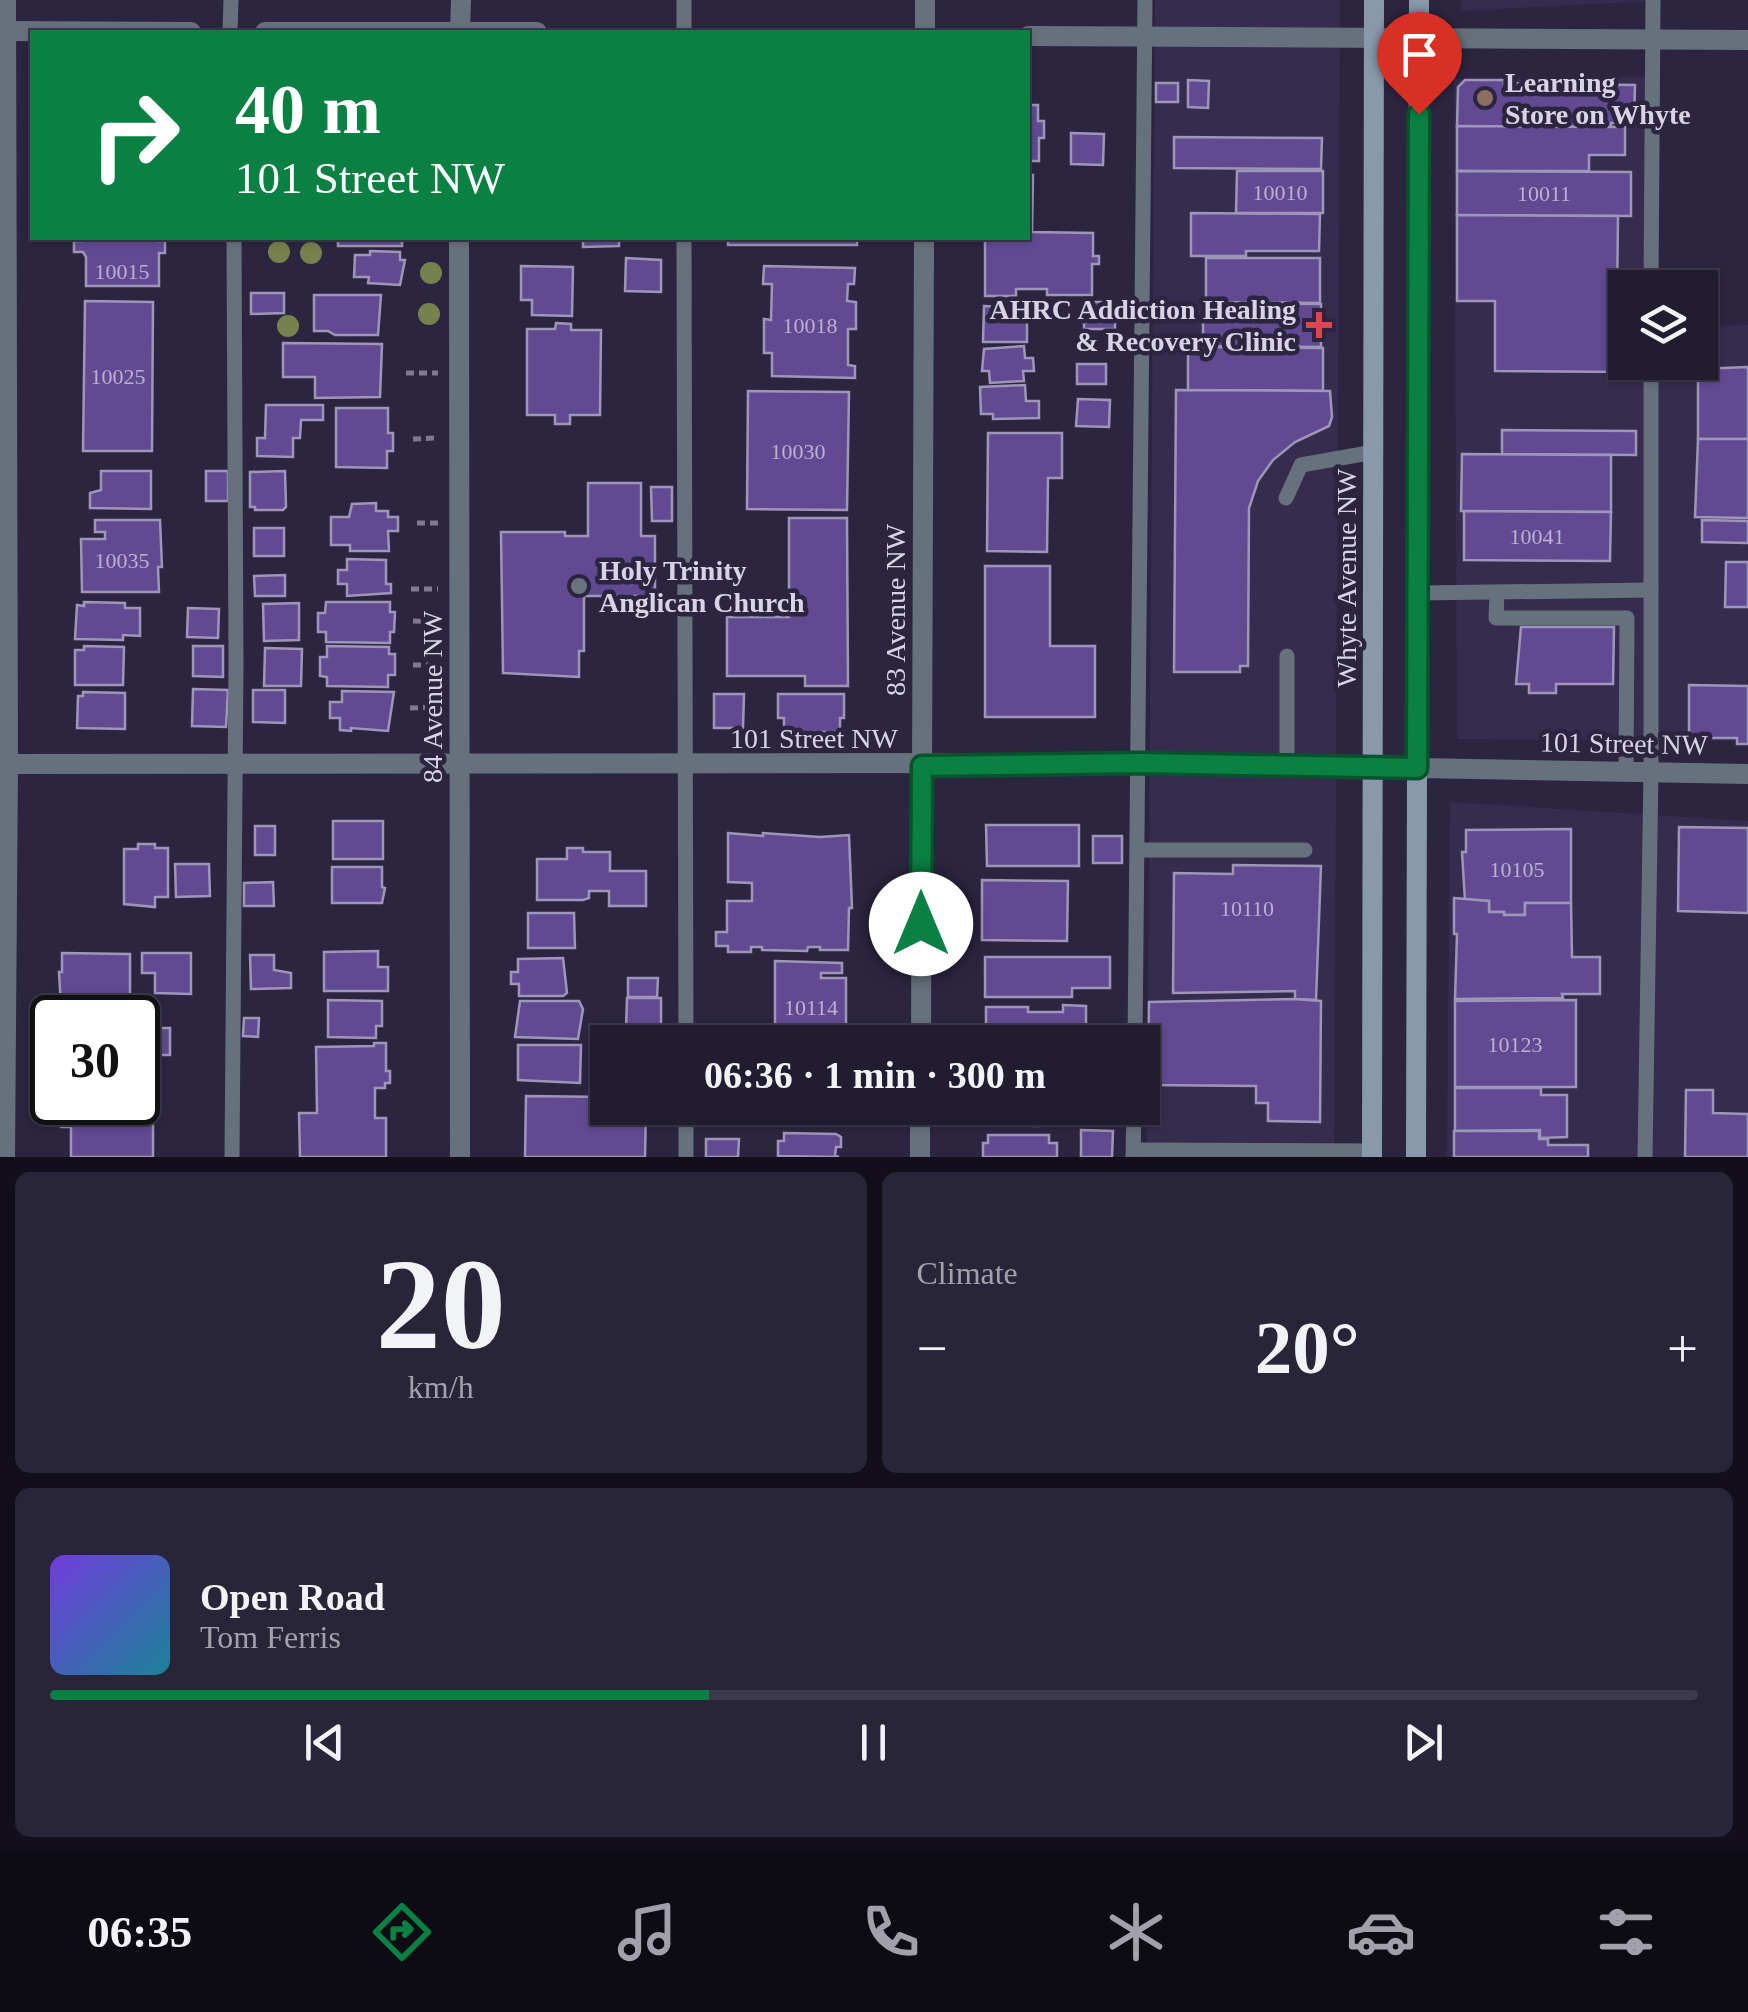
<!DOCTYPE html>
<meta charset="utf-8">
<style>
:root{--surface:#211c30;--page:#292538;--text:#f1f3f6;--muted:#a2a1ab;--line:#3e3a4c;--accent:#0b8043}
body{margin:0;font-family:"Times New Roman",serif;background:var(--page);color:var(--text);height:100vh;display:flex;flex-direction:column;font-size:38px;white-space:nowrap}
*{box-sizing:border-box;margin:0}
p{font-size:32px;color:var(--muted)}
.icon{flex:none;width:55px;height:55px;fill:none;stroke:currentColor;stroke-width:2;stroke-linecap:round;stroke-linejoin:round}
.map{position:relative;height:1157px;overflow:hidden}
.sheet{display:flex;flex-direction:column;gap:15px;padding:15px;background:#120f1a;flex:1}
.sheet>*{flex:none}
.banner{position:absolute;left:30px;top:30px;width:1000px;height:210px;border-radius:0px;box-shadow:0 2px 8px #0004,0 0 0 2px var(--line);background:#0b8043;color:#fff;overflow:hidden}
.buttons{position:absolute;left:1608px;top:270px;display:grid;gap:20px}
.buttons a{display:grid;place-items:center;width:110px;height:110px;border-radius:0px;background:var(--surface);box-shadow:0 2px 8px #0004,0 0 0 2px var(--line);font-size:50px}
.speed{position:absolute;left:30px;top:995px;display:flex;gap:20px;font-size:50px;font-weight:700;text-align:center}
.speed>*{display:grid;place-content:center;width:130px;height:130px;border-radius:50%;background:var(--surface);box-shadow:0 2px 8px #0004,0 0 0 2px var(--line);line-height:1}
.speed .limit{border:5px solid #111;border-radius:15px;background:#fff;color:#111}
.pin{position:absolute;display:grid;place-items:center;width:85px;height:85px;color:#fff;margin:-102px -42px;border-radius:50% 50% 50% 0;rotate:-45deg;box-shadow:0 0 10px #0007}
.pin .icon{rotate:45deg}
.me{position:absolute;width:110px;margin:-55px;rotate:0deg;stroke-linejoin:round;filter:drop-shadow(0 0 8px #0008)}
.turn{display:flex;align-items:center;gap:35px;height:210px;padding:0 40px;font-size:45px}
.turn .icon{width:130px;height:130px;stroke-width:2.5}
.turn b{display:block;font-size:70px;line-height:85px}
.big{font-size:75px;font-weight:800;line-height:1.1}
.sheet .widget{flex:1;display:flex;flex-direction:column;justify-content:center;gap:15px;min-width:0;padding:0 35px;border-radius:15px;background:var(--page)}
.sheet .dial{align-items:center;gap:0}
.dial b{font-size:130px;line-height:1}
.song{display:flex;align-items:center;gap:30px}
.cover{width:120px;height:120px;border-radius:15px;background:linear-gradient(135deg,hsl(260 70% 55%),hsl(190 70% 35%))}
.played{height:10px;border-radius:5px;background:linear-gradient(90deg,var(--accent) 40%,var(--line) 40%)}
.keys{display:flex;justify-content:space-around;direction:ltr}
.heat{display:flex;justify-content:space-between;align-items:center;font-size:55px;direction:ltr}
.sheet .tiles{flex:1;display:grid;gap:15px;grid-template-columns:1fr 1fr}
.widget:last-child{grid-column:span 2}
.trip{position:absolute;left:590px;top:1025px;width:570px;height:100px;border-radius:0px;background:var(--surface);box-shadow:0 2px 8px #0004,0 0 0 2px var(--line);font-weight:800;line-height:100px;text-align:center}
.menu{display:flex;height:160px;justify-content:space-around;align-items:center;background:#0d0b13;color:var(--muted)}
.menu .icon{width:70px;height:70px}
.menu .selected{color:var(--accent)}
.menu b{font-size:45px;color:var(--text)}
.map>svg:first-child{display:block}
</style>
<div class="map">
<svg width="1748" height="1157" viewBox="0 0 1748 1157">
<rect width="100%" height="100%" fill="#2c2540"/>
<g fill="#362c4e">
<path d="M1155 0H1340L1334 1157H1147Z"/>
<path d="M1461 0H1667L1461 11Z"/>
<path d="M1647 77 1650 287 1625 288V362H1700V326L1748 325V741L1457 739 1454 79Z"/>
<path d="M1450 802 1748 821V1157H1447Z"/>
</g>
<g fill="#614a92" stroke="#9e96b8" stroke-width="2.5">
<path d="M1188 80 1209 81 1208 108 1188 107Z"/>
<path d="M1465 80H1504V83L1635 85 1634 123H1611V127L1457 126 1458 87Z"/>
<rect x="1156" y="83" width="22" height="19"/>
<path d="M1028 105H1038V121H1044V138H1039V161H1028Z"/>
<path d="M1457 126 1625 127V155H1589V171H1457Z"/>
<path d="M1071 133 1104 134 1103 165 1071 164Z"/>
<path d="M1174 137 1322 138 1321 169 1174 168Z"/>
<path d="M1237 171H1323V213H1236Z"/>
<path d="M1457 171 1631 172V216L1457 215Z"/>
<path d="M1028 175H1033L1032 232 1093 233V256H1099V264H1092V295H1047V289H1016V296H985V238H1028Z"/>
<path d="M1191 213 1320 214 1319 251H1246V256H1191Z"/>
<path d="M1457 215 1618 216 1617 302 1625 303V362H1628V372L1495 371V301H1457Z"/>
<path d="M86 238H158V241H165V253H159V286H86V257L83 252H74V241H83Z"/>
<rect x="338" y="238" width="64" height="8"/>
<path d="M583 238H619V246L583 247Z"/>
<rect x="728" y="238" width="129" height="7"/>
<path d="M370 251 400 252V260H405L400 285 368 283 369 277H354L355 255H370Z"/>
<path d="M626 258 661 260V292L625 291Z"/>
<path d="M1206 258H1320V303L1206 302Z"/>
<path d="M521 266 573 267 572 316 532 315V300H521Z"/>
<path d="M764 266 855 268 854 284H848L847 301 856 302V329H848V365L855 366V378L772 376V353H764V319L771 320 772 284H763Z"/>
<path d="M251 293H284V313L251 314Z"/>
<path d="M314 295H381L378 335H335L328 331H314Z"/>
<path d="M85 301 153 302 152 451H83Z"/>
<path d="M1009 302H1027V342H983L984 306 1008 307Z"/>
<rect x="1084" y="302" width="31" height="27"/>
<path d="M1203 303 1321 304V347L1203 346Z"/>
<path d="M556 323 571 324V330H601L600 415H570V424H555V415H527V329H555Z"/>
<path d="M283 343 382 344 380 397 315 398V377H283Z"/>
<path d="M1188 343 1202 344V347L1323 348V391L1188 390Z"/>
<path d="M1024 346 1025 358H1033L1034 371H1023L1024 381 990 383 989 371H982L984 349Z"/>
<rect x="1077" y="364" width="29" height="20"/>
<path d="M1748 367V439H1698V369Z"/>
<path d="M1025 385 1026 401H1039V418L993 419V414H981L980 387Z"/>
<path d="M1176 390 1330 391 1332 417 1329 426 1295 442 1273 460 1258 481 1249 508 1248 666H1240V672H1174Z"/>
<path d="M748 391 849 392 847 510 747 509Z"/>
<path d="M1078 399 1110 400 1109 427 1076 426Z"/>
<path d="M266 405H323V420H301L300 438H293V457L257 456V438H265Z"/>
<path d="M336 408H388V433H393V451H387V468L336 467Z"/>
<path d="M1502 430 1636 431V455L1502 454Z"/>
<path d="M988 433H1062V478H1048L1047 552 987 551Z"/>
<path d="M1698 439H1748V518L1695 517Z"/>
<path d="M1462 454 1611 455V512L1461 511Z"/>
<path d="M101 471H151V509L90 508V493L101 490Z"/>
<rect x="206" y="471" width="22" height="30"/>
<path d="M285 471 286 507 283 510H255V507H250V472Z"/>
<path d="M588 483H641V536H655V596H584V651H579V677L503 673 501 532H565V536H588Z"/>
<path d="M651 487H672V521H652Z"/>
<path d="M376 503V511H388V517H398V531H388L389 551H350V545H331V517H349L352 504Z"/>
<path d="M1464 511 1611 512 1610 561 1464 560Z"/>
<path d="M789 518H847L848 686H805V676H727V617H789Z"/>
<path d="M95 520H160L162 567H158L159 592H82L81 539H105V532H95Z"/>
<path d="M1702 520 1748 521V543L1702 542Z"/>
<rect x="254" y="528" width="30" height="28"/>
<path d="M347 559 386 560V584H391V593L347 596V584H338V570H347Z"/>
<path d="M1726 562H1748V607H1725Z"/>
<path d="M985 566H1050V646H1095V717H985Z"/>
<path d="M285 575V596H255L254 576Z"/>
<path d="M84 602 125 603V608H140V636L123 635V640L75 639 77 605 84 606Z"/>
<path d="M326 602H390V612H395L394 632H390V643L326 642V632H318V613H325Z"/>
<path d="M299 603V640L264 641 263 604Z"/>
<path d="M188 608 219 609 218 638 187 637Z"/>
<path d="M1521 627H1614L1613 684H1556V693H1529V684H1516Z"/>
<path d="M84 646 124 647 123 685H75V650H84Z"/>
<path d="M193 646H223V677L193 676Z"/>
<path d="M327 646 389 647V654H395V675H388V687L327 686V677L320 676V657H327Z"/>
<path d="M265 648 302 649 301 686H264Z"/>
<path d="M1689 685 1748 686V744H1737V738H1689Z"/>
<path d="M193 689 228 690 226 727 192 726Z"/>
<path d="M253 690H285V723L253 722Z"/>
<path d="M342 691 394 692 388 731 351 728V731L340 730V718H330V702H342Z"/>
<path d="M83 692 125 693V729L77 728 78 696H83Z"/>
<path d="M714 694H744L743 728H714Z"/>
<path d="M778 694H844V718H840V732H784V718H778Z"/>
<rect x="333" y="821" width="50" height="38"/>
<path d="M986 825H1079V866H987Z"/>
<rect x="255" y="826" width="20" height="29"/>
<path d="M1679 827 1748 828V913L1678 911Z"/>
<path d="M1571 829V903H1525V915H1504V912H1489V901H1465L1462 852H1466V830Z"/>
<path d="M728 833 763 836V833L820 837 849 835 852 908H849L848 950H820V947H808L807 951 762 950V947H751V952H728V946H716V932H727V901H752V883L728 882Z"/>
<rect x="1093" y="836" width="29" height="27"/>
<path d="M138 844H155V848H168V897H155V907L124 904V849H138Z"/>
<path d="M567 848H583V852H610V871H646V906H609V891H589V898L583 900H537V859H567Z"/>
<path d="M175 864H209L210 896 176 897Z"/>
<path d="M1233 865 1321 866 1316 1000 1295 999V991L1173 993 1174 873 1233 874Z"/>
<path d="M332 867H382V887L385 888 382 903H332Z"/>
<path d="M982 880 1068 881 1067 941 982 940Z"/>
<path d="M273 882 274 906H244V883Z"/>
<path d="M1454 898 1489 901V912H1504V915H1525V903H1571L1572 957H1600V994H1562L1563 998 1455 999 1457 934H1454Z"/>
<path d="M528 913H574L575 948H528Z"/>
<path d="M378 951V967H388V991H324V952Z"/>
<path d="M62 953 130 954V1008L61 1007 59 972H62Z"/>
<path d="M142 953H191V994L155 993V973H142Z"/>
<path d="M250 955H274V970L291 973V988L251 989Z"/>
<path d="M985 957H1110V988H1072V997H985Z"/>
<path d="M563 958 567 993 563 996H519V984H511V972H518V959Z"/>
<path d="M775 961 842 963V973H821V978H846V1036H775Z"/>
<path d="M628 978H658L657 997H628Z"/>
<path d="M627 998H661V1029H626Z"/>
<path d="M1295 999 1321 1001 1320 1122 1268 1121V1103H1256V1086L1148 1085 1149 1002Z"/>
<path d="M328 1000 382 1001V1026H376V1038L328 1037Z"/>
<path d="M1576 1000V1087H1455V1001Z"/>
<path d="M520 1001H579L583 1009 578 1039 515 1037Z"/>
<path d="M1063 1005 1086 1006V1042H986V1007H1028V1012H1063Z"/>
<path d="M244 1018H259L258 1037 243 1036Z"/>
<path d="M138 1028H170V1055H157V1083H149V1113H153V1157H71V1127H61V1106H73V1102H138Z"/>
<path d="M374 1043H386V1071H390V1083H385V1088H375V1118H386V1157H300L299 1113H317L316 1047 374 1046Z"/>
<path d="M518 1045H581L580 1083 518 1080Z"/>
<path d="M1455 1088H1541V1095H1567V1137L1540 1138V1130L1455 1131Z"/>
<path d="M1686 1090H1713V1113L1748 1114V1157H1685Z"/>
<path d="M526 1096 608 1097V1108H646L645 1157H525Z"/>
<path d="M775 1108H844V1111H834L833 1125H784V1109Z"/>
<path d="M985 1108H1039L1038 1126 984 1125Z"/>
<path d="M1081 1130 1113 1131 1112 1157H1081Z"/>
<path d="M1454 1131H1539V1139H1548V1145H1588V1157H1454Z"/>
<path d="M784 1133 836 1134 841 1137V1147H836L835 1156 839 1157 778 1156V1141H784Z"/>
<path d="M988 1135H1049V1143H1057V1157H983V1143H988Z"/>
<path d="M706 1139H739L738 1157H706Z"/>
</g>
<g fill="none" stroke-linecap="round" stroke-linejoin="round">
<g stroke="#807a91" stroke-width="5" stroke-dasharray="8 5" stroke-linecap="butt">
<path d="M406 373H438"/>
<path d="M413 439 435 438"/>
<path d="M417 523H439"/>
<path d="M411 589H438"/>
<path d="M413 621 435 622"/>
<path d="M413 665H435"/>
<path d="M410 708 437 707"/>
</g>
<g stroke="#67717d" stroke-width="15">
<path d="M230 32 231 0"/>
<path d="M684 32V0"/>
<path d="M684 238 686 1042"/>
<path d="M1651 288 1653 0"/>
<path d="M1286 498 1301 465 1374 452"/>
<path d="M1497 592 1496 618H1627L1626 770"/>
<path d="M1419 593 1651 590"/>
<path d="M1287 656V766"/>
<path d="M1139 850H1305"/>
<path d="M1135 1042 1145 0"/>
<path d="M686 1108V1157"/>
<path d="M1134 1150 1372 1151"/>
<path d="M232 1157 236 664 234 238"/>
<path d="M1133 1157 1134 1108"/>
<path d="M1645 1157 1651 771V362"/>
</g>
<g stroke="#67717d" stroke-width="20">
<path d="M925 0V32"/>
<path d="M0 31 191 32"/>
<path d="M265 32H537"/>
<path d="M460 32 461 0"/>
<path d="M1028 36 1748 40"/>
<path d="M459 238 460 1157"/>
<path d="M0 764 1140 763 1748 774"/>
<path d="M921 1042 924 238"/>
<path d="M5 1157 8 764 6 0"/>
<path d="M920 1157V1108"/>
</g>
<g stroke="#8999ac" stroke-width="20">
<path d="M1372 1157 1374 0"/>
<path d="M1416 1157 1419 0"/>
</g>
</g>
<g fill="#77814d">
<circle cx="279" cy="252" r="11"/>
<circle cx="311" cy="253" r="11"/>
<circle cx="431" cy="273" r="11"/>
<circle cx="429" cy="314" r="11"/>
<circle cx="288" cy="326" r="11"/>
</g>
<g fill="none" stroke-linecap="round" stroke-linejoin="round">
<defs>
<path id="route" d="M921 924 922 766 1140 763 1417 768 1419 114"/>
</defs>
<use href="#route" stroke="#07532c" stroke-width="25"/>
<use href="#route" stroke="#0b8043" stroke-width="18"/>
</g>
<circle fill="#8d6e63" stroke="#2c2540" stroke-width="4" cx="1485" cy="98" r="10"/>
<path fill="#e0444e" stroke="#2c2540" stroke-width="4" d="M1314 310h10v10h10v10h-10v10h-10v-10h-10v-10h10z"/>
<circle fill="#6b7280" stroke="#2c2540" stroke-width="4" cx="579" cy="586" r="10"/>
<g text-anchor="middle" stroke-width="9" stroke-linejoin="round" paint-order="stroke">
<g font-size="22" fill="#bab2d1">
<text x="1280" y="200">10010</text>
<text x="1544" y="201">10011</text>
<text x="122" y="279">10015</text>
<text x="810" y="333">10018</text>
<text x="118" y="384">10025</text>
<text x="798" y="459">10030</text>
<text x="1537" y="544">10041</text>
<text x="122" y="568">10035</text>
<text x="1517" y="877">10105</text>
<text x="1247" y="916">10110</text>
<text x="811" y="1015">10114</text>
<text x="1515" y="1052">10123</text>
</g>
<g font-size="28" font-weight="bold" fill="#d8d4e6" stroke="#2c2540" text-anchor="start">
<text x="1505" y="92">Learning<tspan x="1505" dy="32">Store on Whyte</tspan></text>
<text x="1296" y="319" text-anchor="end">AHRC Addiction Healing<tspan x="1296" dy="32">&amp; Recovery Clinic</tspan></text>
<text x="599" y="580">Holy Trinity<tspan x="599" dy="32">Anglican Church</tspan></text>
</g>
<g font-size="28" fill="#d8d4e6" stroke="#2c2540">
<text transform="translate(1346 578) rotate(-90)" y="10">Whyte Avenue NW</text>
<text transform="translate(895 610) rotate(-90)" y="10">83 Avenue NW</text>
<text transform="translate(432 697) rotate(-90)" y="10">84 Avenue NW</text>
<text x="814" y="748">101 Street NW</text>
<text transform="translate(1624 743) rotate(1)" y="10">101 Street NW</text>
</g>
</g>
</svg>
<div class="buttons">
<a><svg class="icon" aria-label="layers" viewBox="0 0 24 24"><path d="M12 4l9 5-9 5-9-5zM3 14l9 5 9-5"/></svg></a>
</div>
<div class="speed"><div class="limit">30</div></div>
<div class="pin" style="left:1419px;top:114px;background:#d93025"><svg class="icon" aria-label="arrive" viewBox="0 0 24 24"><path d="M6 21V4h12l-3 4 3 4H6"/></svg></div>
<svg class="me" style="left:921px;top:924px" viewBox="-20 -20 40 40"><circle r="19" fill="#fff"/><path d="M0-13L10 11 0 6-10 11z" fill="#0b8043"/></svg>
<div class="trip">06:36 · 1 min · 300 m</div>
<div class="banner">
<div class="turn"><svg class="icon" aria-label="right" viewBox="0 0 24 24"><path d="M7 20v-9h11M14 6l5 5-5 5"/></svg><div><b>40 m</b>101 Street NW</div></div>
</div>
</div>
<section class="sheet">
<div class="tiles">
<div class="widget dial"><b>20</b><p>km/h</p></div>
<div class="widget"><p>Climate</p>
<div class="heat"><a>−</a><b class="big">20°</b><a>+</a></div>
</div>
<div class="widget">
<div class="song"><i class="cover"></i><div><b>Open Road</b><p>Tom Ferris</p></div></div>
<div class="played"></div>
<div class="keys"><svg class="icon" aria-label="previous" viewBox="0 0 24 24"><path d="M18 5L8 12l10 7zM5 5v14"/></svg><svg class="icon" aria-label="pause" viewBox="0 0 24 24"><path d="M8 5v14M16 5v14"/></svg><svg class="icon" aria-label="next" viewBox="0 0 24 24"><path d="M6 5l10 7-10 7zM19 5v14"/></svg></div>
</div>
</div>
</section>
<nav class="menu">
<b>06:35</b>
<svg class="icon selected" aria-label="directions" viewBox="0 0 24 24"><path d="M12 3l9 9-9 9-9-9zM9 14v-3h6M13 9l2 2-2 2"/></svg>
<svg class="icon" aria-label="music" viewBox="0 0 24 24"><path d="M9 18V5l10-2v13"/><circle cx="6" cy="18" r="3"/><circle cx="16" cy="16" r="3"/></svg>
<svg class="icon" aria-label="phone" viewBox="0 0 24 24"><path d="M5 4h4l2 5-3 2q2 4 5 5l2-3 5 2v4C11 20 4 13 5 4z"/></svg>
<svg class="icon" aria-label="climate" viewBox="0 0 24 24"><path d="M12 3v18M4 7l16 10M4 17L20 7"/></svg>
<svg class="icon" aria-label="car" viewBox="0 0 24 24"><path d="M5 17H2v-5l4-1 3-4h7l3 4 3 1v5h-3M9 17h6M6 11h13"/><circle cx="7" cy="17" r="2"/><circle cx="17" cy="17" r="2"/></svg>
<svg class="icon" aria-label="filters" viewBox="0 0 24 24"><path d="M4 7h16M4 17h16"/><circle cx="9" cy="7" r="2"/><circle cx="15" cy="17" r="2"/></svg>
</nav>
